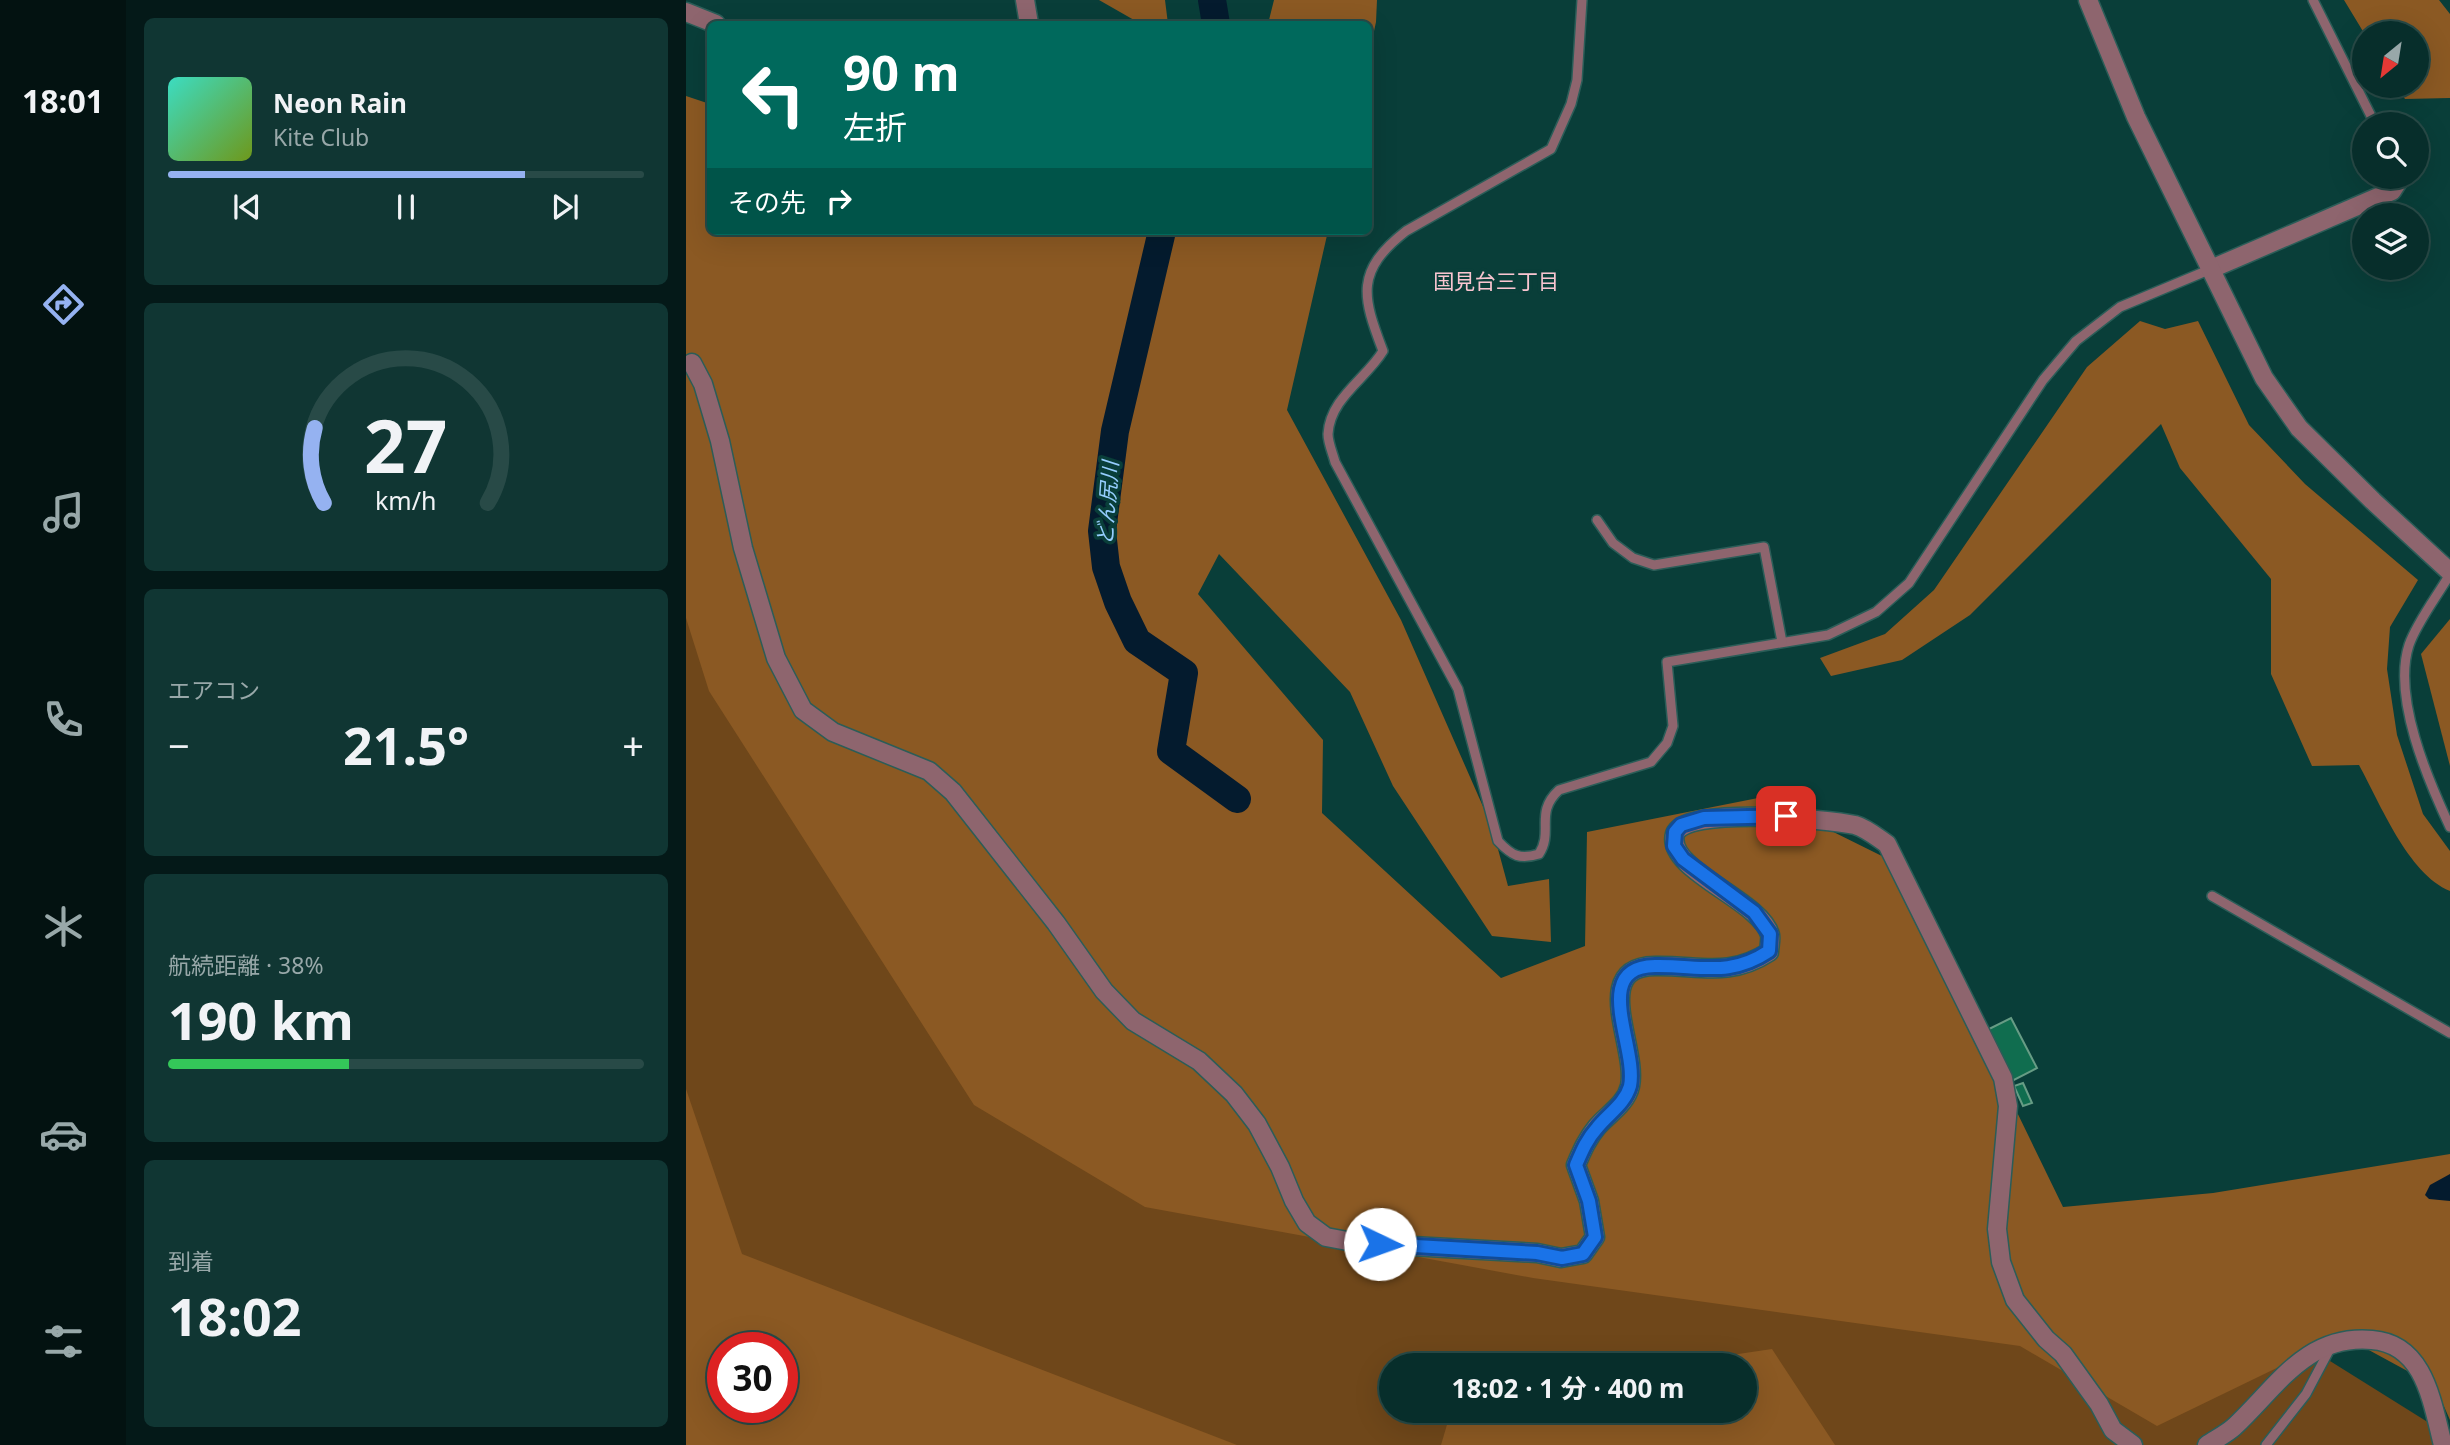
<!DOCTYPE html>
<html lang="ja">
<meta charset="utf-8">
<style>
:root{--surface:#072e2b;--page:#103633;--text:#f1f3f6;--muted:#98a8a9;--line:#284a47;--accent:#95b2f1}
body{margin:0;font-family:"Noto Sans","Noto Sans JP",sans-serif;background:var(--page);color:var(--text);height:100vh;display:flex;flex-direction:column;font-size:26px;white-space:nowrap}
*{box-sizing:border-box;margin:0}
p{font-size:23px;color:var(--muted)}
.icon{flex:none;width:38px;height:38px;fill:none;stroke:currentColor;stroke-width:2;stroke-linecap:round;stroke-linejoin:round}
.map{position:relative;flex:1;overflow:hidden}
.panel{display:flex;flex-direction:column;gap:18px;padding:18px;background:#041918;width:560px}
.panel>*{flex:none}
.guide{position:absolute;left:21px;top:21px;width:665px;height:214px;border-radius:10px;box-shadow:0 7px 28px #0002,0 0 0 2px var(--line);background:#00695c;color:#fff;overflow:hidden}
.needle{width:46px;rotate:210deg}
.tools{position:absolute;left:1666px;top:21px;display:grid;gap:14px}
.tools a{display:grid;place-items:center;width:77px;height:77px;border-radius:50%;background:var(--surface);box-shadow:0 7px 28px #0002,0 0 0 2px var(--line);font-size:35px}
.speed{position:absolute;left:21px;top:1332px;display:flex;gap:14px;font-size:35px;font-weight:700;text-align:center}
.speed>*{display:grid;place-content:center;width:91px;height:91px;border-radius:50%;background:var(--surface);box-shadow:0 7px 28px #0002,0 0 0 2px var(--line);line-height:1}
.speed .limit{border:10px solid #d22;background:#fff;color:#111}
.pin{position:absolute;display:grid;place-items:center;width:60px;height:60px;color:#fff;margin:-30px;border-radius:14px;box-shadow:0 4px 10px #0006}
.me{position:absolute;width:77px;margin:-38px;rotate:93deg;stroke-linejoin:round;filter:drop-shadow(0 0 5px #0008)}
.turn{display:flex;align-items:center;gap:24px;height:147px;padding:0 21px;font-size:32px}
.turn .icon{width:91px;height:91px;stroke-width:2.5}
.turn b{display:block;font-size:49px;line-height:60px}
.then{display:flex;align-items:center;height:66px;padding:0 21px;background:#0003;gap:14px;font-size:26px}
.big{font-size:52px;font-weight:700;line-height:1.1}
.panel .card{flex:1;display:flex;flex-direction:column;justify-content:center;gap:10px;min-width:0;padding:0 24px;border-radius:10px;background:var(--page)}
.panel .dial{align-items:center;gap:0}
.dial svg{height:182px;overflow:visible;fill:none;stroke:var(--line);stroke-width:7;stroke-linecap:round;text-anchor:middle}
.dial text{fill:var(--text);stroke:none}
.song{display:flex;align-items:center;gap:21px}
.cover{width:84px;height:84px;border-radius:10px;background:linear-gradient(135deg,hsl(170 70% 55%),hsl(80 70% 35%))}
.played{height:7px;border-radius:4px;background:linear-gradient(90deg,var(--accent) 75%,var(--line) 75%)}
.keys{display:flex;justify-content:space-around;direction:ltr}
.heat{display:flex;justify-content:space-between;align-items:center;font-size:38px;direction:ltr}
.charge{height:10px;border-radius:5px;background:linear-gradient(90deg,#34c759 38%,var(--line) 0)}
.trip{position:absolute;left:693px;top:1353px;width:378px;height:70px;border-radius:35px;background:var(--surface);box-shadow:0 7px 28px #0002,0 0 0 2px var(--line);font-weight:700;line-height:70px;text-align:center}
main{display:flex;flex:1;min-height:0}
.tab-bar{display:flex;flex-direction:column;width:126px;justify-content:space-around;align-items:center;background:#031211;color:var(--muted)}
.tab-bar .icon{width:49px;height:49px}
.tab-bar .selected{color:var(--accent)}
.tab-bar b{font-size:32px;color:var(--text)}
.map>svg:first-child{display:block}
</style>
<main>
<nav class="tab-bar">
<b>18:01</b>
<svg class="icon selected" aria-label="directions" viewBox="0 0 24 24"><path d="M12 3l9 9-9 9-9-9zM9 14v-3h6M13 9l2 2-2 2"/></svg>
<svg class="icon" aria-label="music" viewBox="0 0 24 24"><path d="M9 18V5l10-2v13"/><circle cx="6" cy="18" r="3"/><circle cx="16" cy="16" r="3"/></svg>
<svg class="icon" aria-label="phone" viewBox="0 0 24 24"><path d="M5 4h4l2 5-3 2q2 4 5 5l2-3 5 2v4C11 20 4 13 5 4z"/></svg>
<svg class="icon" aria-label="climate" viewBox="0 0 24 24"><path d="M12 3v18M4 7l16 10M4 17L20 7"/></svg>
<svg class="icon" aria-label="car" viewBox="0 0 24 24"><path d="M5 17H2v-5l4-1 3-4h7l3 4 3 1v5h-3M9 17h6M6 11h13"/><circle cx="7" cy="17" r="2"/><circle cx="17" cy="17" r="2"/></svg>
<svg class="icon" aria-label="filters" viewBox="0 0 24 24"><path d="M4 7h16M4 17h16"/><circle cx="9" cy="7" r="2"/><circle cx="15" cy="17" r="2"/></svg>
</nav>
<section class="panel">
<div class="card">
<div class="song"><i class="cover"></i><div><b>Neon Rain</b><p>Kite Club</p></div></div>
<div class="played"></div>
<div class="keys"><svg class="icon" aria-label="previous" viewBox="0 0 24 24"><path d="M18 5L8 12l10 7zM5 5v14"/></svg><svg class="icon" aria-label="pause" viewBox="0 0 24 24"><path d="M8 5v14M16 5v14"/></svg><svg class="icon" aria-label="next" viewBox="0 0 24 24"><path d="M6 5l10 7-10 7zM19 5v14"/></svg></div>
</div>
<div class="card dial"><svg viewBox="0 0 100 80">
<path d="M14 69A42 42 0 1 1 86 69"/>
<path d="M14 69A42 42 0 0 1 10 36" stroke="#95b2f1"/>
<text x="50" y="56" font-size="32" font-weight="700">27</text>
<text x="50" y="72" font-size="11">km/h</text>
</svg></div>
<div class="card"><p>エアコン</p>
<div class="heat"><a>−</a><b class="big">21.5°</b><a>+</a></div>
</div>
<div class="card"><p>航続距離 · 38%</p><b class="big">190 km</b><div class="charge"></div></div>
<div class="card"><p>到着</p><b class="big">18:02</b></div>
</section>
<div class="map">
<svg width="1764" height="1445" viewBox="0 0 1764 1445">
<rect width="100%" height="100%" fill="#093e39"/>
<path fill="#6f471a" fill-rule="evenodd" d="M0 190 181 758 1527 1288 1764 1436V1445H0ZM37 1348H96V1407H37ZM705 1365H1059V1410H705Z"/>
<g fill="#8b5923" fill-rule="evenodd">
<path d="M413 0H479L482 24H448V20Z"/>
<path d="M588 0H691L690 22 683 54 682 24H582Z"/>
<path d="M1658 0H1753L1764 14V98L1719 99 1711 86H1731V33H1678Z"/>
<path d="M0 96 24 104V231H642L601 410 715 620 806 827 822 886 863 879 865 942 806 936 707 786 664 692 533 554 512 594 637 740 636 813 815 978 899 946 901 832 1077 797 1210 863 1377 1207 1527 1193 1764 1154V1420L1749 1386 1657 1336 1471 1426 1334 1346 847 1278 459 1207 288 1105 23 691 0 618Z"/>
<path d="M1454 321 1479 329 1512 321 1563 425 1619 484 1732 580 1704 627 1701 669 1711 735 1737 814 1764 851V891C1722 874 1694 803 1673 765L1626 766 1585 674V579L1494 468 1475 424 1284 615 1216 660 1145 676 1134 658 1199 634 1248 590 1401 367Z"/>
<path d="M1764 619V766L1735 654Z"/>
<path d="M0 1089 56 1254 551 1445H0ZM37 1348H96V1407H37Z"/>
<path d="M1086 1349 1149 1445H755L765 1411 1059 1410V1365H978Z"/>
</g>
<path fill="#041b2e" d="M1764 1174V1201L1743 1199 1739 1195 1744 1185Z"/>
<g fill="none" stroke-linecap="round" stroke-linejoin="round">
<g stroke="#041b2e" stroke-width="28">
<path d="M526 0 530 24"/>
<path d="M476 231 429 431 416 531 420 567 432 602 451 641 498 673 485 751 551 799"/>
</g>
</g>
<g fill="#106d4f" stroke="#679c85" stroke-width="2">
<path d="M1325 1018 1351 1068 1326 1081 1297 1032Z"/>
<path d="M1337 1083 1346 1103 1337 1106 1328 1086Z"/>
</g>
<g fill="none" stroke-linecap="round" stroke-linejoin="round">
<defs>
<g id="service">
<path d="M896 0 891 80 885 104 865 149 720 231C669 271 676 296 697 351 680 379 644 398 642 434 642 443 647 454 649 462L772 689 812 841C826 856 834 860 853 854 868 831 848 813 873 790L965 762 981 743 987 726 981 662 1142 635 1190 612 1223 583 1357 380 1390 341 1434 307 1525 269"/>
<path d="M1627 0 1689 124"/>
<path d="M911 520 927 543 947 558 968 565 1078 547 1096 642"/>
<path d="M1764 574C1752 595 1731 622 1723 645 1706 697 1742 780 1764 827"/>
<path d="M1526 896 1764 1033"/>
<path d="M1580 1445 1620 1394 1646 1345"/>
</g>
<g id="minor">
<path d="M1525 269 1706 191 1713 180 1712 177"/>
<path d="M6 363 17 384 34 441 57 548 90 658 117 710 147 732 243 771 267 792 370 923 418 991 447 1021 513 1061 548 1094 571 1124 594 1167 608 1201 621 1223 640 1237 672 1243 851 1253 875 1258 897 1254 909 1237 903 1201 890 1165C896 1151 901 1139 911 1127 922 1114 940 1104 944 1086 952 1047 903 967 969 966 1013 965 1043 978 1083 952 1083 947 1085 940 1084 935 1075 900 979 870 989 834 998 806 1142 819 1169 825 1180 828 1192 838 1201 844L1317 1078 1322 1106 1311 1229 1315 1262 1329 1300 1360 1339 1377 1354 1413 1404 1427 1430 1447 1445"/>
<path d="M1521 1445C1530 1439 1540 1434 1548 1427 1591 1387 1620 1334 1686 1340 1739 1344 1746 1403 1757 1445"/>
</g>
<g id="tertiary">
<path d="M339 0 343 24"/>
<path d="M1402 0 1450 117 1578 378 1613 428 1687 501 1764 572"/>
<path d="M0 12 30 24"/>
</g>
</defs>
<use href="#service" stroke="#2b5d58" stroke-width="12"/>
<use href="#minor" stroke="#2b5d58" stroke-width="21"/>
<use href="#tertiary" stroke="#2b5d58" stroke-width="21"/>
<use href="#service" stroke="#8e656e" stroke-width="9"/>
<use href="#minor" stroke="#8e656e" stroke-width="18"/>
<use href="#tertiary" stroke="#8e656e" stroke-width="18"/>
</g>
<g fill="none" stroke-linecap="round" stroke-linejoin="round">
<defs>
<path id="route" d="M694 1244 851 1253 876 1258 897 1254 909 1237 903 1201 890 1165C896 1151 901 1139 911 1128 922 1114 939 1104 944 1086 952 1047 903 967 969 966 1013 965 1043 978 1083 951L1084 934 1068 912 997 859 988 846 989 832 995 825 1018 818 1100 816"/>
</defs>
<use href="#route" stroke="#114b97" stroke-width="18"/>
<use href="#route" stroke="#1a73e8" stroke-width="12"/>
</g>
<g text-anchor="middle" stroke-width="7" stroke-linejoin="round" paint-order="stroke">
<g font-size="21" fill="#f9c5d0" stroke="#093e39">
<text x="810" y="289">国見台三丁目</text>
</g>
<g font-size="21" font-style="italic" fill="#95cdfd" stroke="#093e39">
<text transform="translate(422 503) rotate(-86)" y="7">どん尻川</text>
</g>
</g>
</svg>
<div class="tools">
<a><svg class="needle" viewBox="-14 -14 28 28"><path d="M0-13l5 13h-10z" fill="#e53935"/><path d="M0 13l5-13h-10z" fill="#98a8a9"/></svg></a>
<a><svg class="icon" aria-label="search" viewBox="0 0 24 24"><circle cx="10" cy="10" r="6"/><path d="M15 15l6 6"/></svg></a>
<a><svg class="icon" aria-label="layers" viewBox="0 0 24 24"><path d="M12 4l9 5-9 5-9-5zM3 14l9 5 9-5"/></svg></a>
</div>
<div class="speed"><div class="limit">30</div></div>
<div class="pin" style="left:1100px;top:816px;background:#d93025"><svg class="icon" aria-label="arrive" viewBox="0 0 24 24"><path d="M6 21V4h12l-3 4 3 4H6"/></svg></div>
<svg class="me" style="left:694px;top:1244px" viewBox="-20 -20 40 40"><circle r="19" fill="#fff"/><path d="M0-13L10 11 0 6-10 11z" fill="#1a73e8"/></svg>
<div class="trip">18:02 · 1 分 · 400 m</div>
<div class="guide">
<div class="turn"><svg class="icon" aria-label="left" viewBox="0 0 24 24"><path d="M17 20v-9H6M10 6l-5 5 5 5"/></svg><div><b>90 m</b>左折</div></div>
<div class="then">その先<svg class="icon" aria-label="right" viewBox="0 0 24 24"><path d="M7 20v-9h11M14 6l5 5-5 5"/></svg></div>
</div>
</div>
</main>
